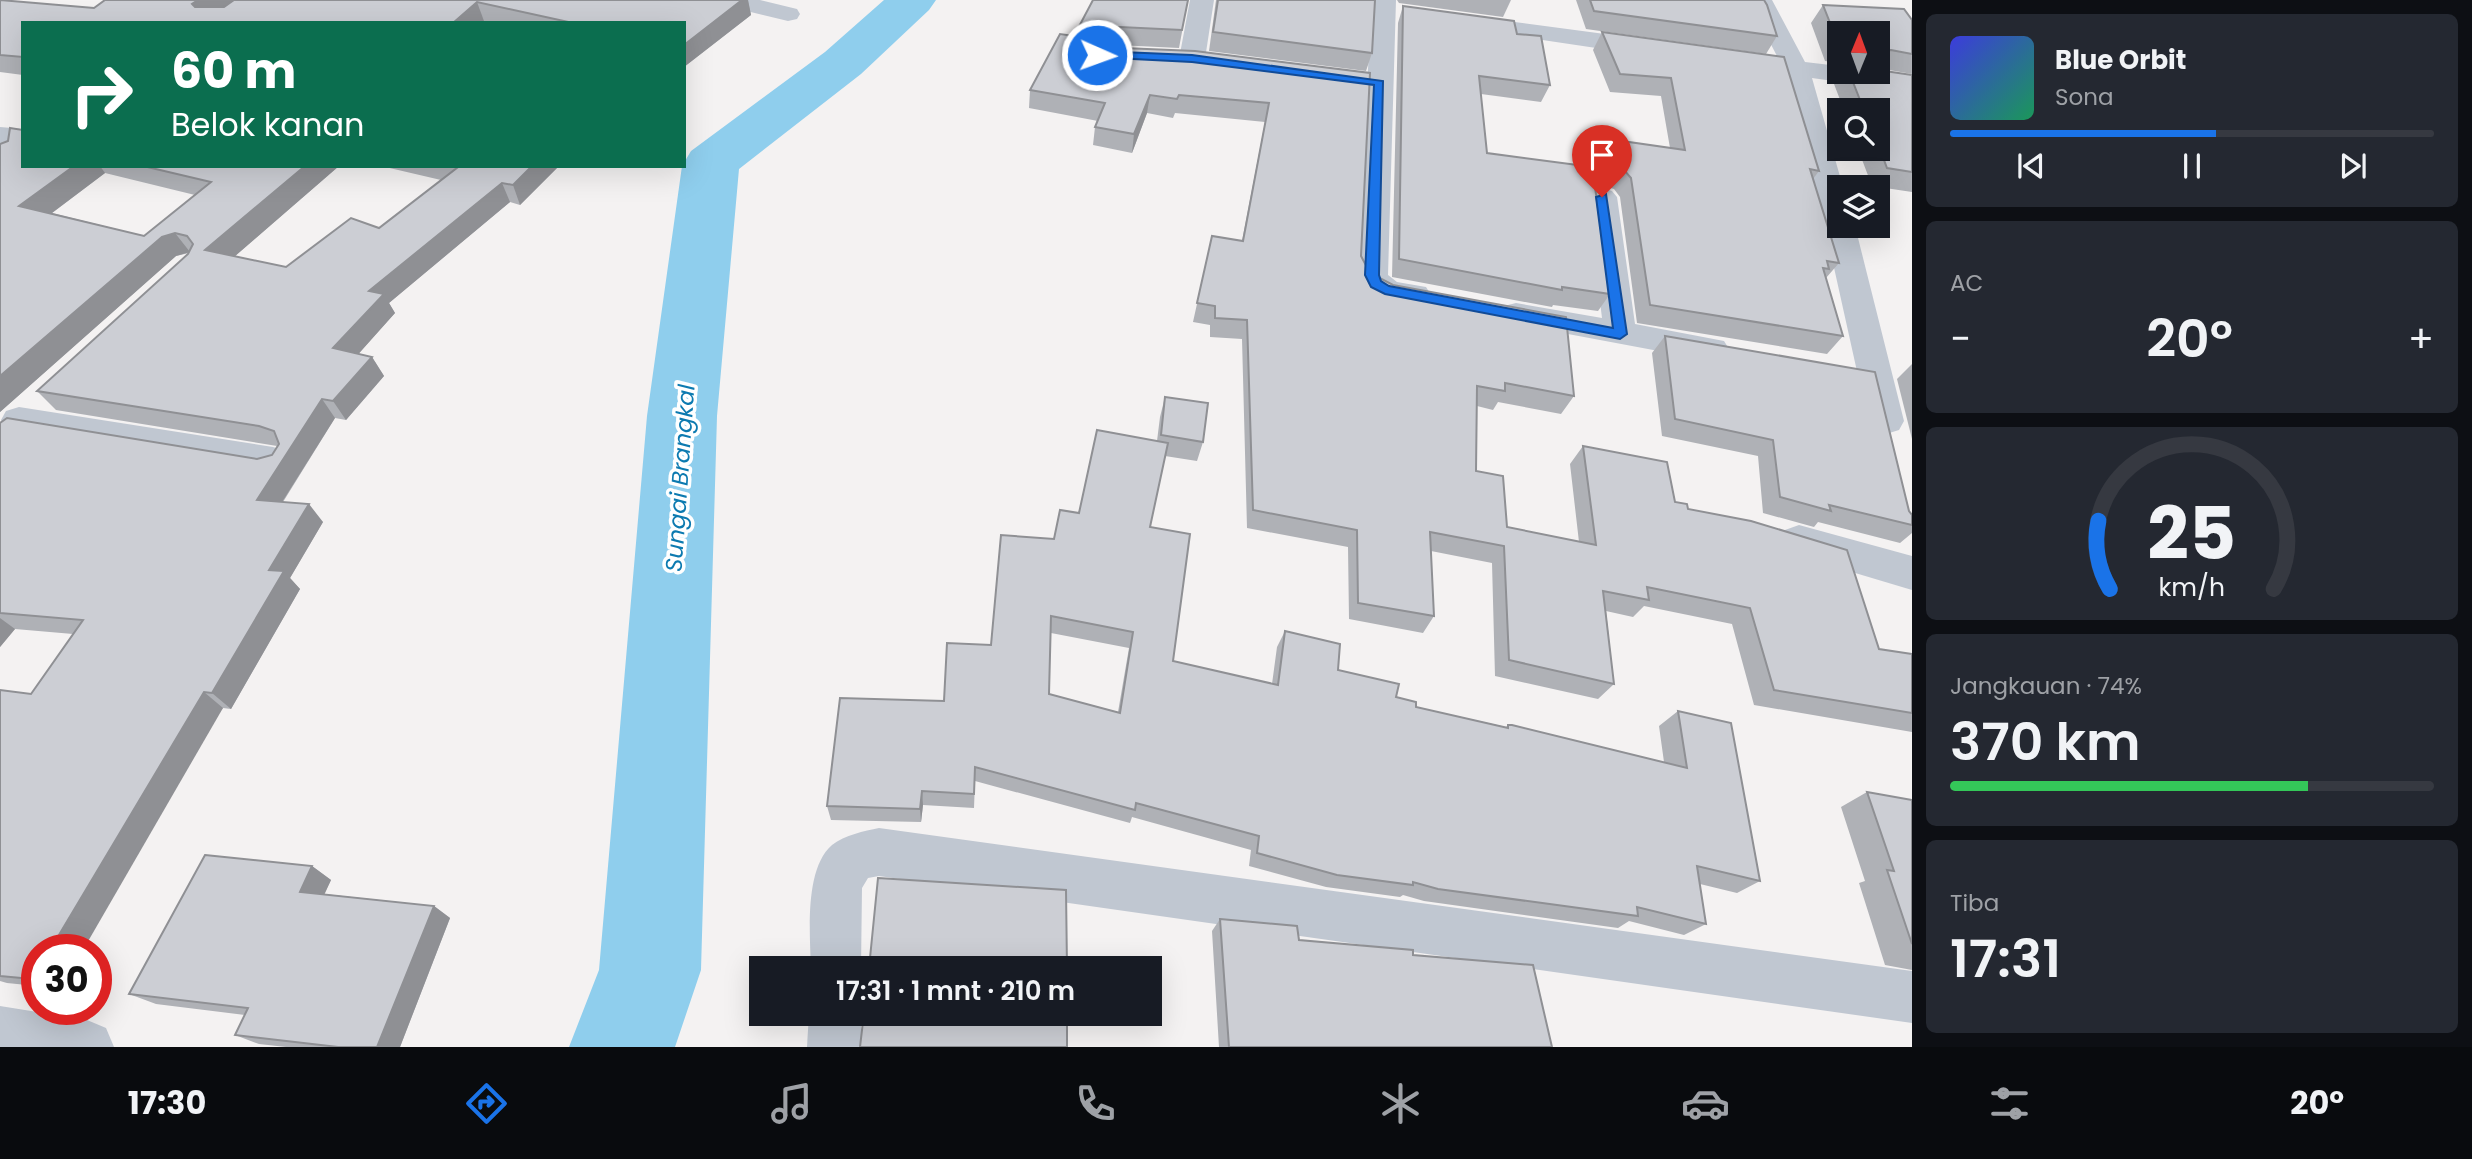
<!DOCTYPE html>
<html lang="id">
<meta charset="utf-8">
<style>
:root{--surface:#171b24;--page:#242831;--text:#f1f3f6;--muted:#9ea1a6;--line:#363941;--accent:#1a73e8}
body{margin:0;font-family:Poppins,sans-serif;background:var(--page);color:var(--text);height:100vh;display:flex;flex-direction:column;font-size:26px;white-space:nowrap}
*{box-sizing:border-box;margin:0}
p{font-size:23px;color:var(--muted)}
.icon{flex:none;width:38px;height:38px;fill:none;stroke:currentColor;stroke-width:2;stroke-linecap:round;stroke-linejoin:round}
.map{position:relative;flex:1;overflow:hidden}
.drawer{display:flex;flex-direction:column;gap:14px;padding:14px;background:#0d0f14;width:560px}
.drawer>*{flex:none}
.guide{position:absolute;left:21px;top:21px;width:665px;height:147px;border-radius:0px;box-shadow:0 7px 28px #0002;background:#0b6e4f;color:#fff;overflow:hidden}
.needle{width:46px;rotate:1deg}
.controls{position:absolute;left:1827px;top:21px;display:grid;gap:14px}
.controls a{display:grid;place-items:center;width:63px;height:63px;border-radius:0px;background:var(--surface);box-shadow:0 7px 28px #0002;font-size:35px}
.speed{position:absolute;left:21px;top:934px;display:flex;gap:14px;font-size:35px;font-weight:700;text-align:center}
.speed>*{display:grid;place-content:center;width:91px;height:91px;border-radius:50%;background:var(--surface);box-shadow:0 7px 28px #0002;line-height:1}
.speed .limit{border:10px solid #d22;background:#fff;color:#111}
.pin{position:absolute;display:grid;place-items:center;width:60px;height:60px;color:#fff;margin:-72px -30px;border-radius:50% 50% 50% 0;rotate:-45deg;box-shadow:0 0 7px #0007}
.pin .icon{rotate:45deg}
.me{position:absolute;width:77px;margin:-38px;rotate:92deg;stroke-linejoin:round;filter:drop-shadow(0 0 5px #0008)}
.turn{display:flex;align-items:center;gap:24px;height:147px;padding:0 35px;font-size:32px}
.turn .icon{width:91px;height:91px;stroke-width:2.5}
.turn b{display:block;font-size:49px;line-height:60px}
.big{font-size:52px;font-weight:600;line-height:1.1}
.drawer .tile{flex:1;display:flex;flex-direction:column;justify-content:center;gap:10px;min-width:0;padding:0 24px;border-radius:10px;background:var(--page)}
.drawer .dial{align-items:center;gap:0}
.dial svg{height:182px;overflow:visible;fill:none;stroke:var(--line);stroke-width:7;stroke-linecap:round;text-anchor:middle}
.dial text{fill:var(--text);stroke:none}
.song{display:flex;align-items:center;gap:21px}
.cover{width:84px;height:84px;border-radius:10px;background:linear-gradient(135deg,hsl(240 70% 55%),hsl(150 70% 35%))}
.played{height:7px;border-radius:4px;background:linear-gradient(90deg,var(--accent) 55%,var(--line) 55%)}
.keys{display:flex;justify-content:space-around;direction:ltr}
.heat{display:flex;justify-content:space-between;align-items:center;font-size:38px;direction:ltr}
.charge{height:10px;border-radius:5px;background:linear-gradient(90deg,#34c759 74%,var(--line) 0)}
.trip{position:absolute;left:749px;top:956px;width:413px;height:70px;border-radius:0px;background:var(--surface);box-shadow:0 7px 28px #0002;font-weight:600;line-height:70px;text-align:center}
.dock{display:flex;height:112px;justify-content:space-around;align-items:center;background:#090b0e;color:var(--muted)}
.dock .icon{width:49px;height:49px}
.dock .on{color:var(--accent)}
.dock b{font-size:32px;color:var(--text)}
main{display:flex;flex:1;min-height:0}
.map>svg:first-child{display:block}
</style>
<main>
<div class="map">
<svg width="1912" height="1047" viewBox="0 0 1912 1047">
<rect width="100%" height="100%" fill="#f4f2f2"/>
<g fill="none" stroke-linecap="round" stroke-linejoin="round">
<path fill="#8fceed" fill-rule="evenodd" d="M884 0H936L929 10 861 74 739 169 717 416 701 970 675 1047H569L599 970 647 416 682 166 691 151 825 52Z"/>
<g fill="#c0c7d1" fill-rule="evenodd">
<path d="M718 0H760L797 9 800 14 797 19 788 21 722 5Z"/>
<path d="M1190 0H1214L1205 59 1201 64 1192 67 1183 64 1179 59Z"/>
<path d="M1372 0H1396L1388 275 1397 282 1426 287 1431 295 1426 303C1400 310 1369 300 1356 275Z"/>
<path d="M1748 0H1772L1805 62 1839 66V72H1878L1912 76V92L1812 78 1843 187H1839V226H1855L1904 421 1899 430 1886 434 1873 430 1868 421 1825 227 1785 75 1725 65 1721 60 1725 55 1734 52 1778 58Z"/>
<path d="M1463 15 1650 40 1659 43 1663 48 1659 53 1650 56 1454 27 1451 22 1454 17Z"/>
<path d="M0 127 23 129V145L0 143Z"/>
<path d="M1602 188 1612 191 1617 197 1635 324 1724 341 1729 349 1724 357 1712 361 1504 322 1500 314 1504 306 1516 303 1602 318 1587 197 1592 191Z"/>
<path d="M19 407 273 447 286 451 291 461 286 471 273 475 19 433 6 429 1 420 6 411Z"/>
<path d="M1799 525 1912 556V590L1785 552 1780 541 1785 530Z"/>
<path d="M879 828 1912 971V1023L879 876 868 878 862 888 861 968H811C810 935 804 869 832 845 845 835 864 831 879 828Z"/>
<path d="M0 1006 87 1020 106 1028 114 1047H0Z"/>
<path d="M809 1013H861V1047H807Z"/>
</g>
</g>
<g fill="#afb1b6" fill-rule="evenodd">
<path d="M0 0 94 8 234 0H748L751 15 684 67V23H493L484 21 23 23V75L0 72Z"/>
<path d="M1093 0H1188L1179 48 1097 44 1094 46 1099 47 1370 73 1361 256 1370 273 1574 396 1561 414 1498 402 1493 410 1477 406 1476 471 1507 527 1579 542 1570 464 1583 446 1688 509 1879 649 1912 654V732L1754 705 1732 624 1644 606 1633 617 1606 611 1614 684 1598 699 1495 676 1492 563 1431 551 1434 616 1423 633 1349 619 1348 547 1247 528 1242 339 1210 337V325L1193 322 1212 236 1242 241 1265 122 1175 113 1173 118 1147 113 1132 153 1093 145 1095 127 1098 121 1029 108 1030 90 1074 36Z"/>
<path d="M1216 0H1375L1372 53 1366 71 1209 51Z"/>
<path d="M1397 0H1511L1503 17 1399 3Z"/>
<path d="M1576 0H1764L1777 36 1766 54 1586 29Z"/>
<path d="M1823 5 1912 20V74L1878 68V33H1839V63L1825 61 1811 23Z"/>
<path d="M1403 6 1517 34 1550 85 1541 102 1481 94 1487 153 1600 168 1598 158 1608 139 1670 148 1661 96 1610 92 1593 50 1602 32 1819 171 1813 179 1839 263 1826 278 1843 336 1827 354 1637 323 1620 197 1614 189 1604 186 1602 178 1598 187H1595L1610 294 1598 311 1553 305 1552 307 1392 277 1398 23Z"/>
<path d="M1842 72H1878L1912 75V192L1872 186 1858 149H1878V110H1844L1834 84Z"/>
<path d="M8 141 23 166H339L235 256 286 267 379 228 441 180 381 166H559L520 205 510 202 389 303 395 313 358 354 372 357 384 376 346 420 335 418 283 502 323 522 290 578 300 589 231 709 223 708 37 950V986L7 983 0 981V690L31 694 73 634 15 629 0 647V423L257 459 272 455 277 446 56 410 37 391 189 253 176 256 0 412ZM105 173 195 195 144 236 52 213Z"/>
<path d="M1665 336 1909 511 1912 515V533L1900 543 1818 522 1814 527 1763 513 1758 456 1662 436 1652 353Z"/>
<path d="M1912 364V439L1897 379Z"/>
<path d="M1165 397 1203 442 1197 461 1165 456 1150 527 1173 661 1272 684 1277 647 1285 631 1338 670 1416 707 1506 727 1508 725 1664 762 1659 726 1678 711 1760 881 1737 893 1700 884 1706 924 1684 935 1629 921 1618 928 1424 901 1403 895 1400 897 1326 887 1249 866 1251 850 1132 817 1130 823 975 781 974 808 923 805 921 822 831 820 827 806 944 701 991 645 1054 539 1079 513 1157 441 1160 417ZM1051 633 1129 648 1118 712 1049 694Z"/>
<path d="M1867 792 1912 800V970L1885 965 1859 883 1865 881 1841 807Z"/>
<path d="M312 866 331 880 324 894 434 906 450 918 400 1047H286L259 1044 235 1035 245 1015 156 1004 129 994Z"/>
<path d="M1220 919 1299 940 1413 955 1552 1047H1219L1212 931Z"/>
</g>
<g fill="#8f9094">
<path d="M198 0H234L203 23 192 4Z"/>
<path d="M742 0H748L751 15 684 67V45Z"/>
<path d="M477 2 484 21 482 23H453Z"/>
<path d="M1099 26 1097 44 1087 48 1083 37 1089 29Z"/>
<path d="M1150 95 1147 113 1132 153 1134 134Z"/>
<path d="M74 166H100L105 173 36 225 19 206Z"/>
<path d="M305 166H339L219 270 205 250Z"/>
<path d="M532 166H559L520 205 513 185Z"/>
<path d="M1608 169 1598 187 1590 189 1594 180 1600 172Z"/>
<path d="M502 183 510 202 389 303 395 313 346 368 333 348 369 291Z"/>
<path d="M175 233 190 252 176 256 0 412V376L162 237Z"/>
<path d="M372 357 384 376 346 420 333 401Z"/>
<path d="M322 399 335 418 272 518 257 500Z"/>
<path d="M309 504 323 522 290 578 300 589 231 709 212 693 269 570Z"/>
<path d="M0 618 15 629 0 647Z"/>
<path d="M204 692 223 708 83 950H50Z"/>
<path d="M922 791 923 805 921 822 920 809Z"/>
<path d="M312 866 331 880 320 904 300 892Z"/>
<path d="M434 906 450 918 400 1047H377Z"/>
<path d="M37 972V981L32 979Z"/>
</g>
<g fill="#ccced4" stroke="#8f9094" stroke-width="2" fill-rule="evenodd">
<path d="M0 0 94 8 105 0H198L192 4 195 7H224L234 0H742L684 45V23H573L477 2 453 23H23V57L0 55Z"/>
<path d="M1093 0H1188L1182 30 1099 26 1089 29 1083 37 1089 44 1099 47 1195 51 1370 73 1361 256 1370 273 1393 285 1566 317 1574 396 1505 383V391L1477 386 1476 471 1503 476 1507 527 1596 545 1583 446 1667 462 1675 502 1687 504 1688 509 1751 521 1847 550 1879 649 1912 654V713L1774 690 1750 608 1647 587 1649 600 1603 591 1614 684 1509 660 1504 546 1430 532 1434 616 1358 603 1357 530 1253 510 1247 320 1215 318V306L1197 303 1212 236 1243 241 1269 103 1179 95 1177 99 1150 95 1134 134 1095 127 1105 103 1030 90 1060 34 1074 36Z"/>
<path d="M1218 0H1375L1372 53 1213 32Z"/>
<path d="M1590 0H1764L1767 5 1777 36 1594 11Z"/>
<path d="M1823 5 1904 9 1912 20V54L1891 50 1878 51V33H1839V44L1838 43Z"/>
<path d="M1403 6 1514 21 1517 34 1541 36 1550 85 1479 76 1487 153 1608 169 1600 172 1594 180 1610 294 1562 287V290L1399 259Z"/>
<path d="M1602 32 1784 57 1819 171 1810 169 1839 263 1827 261 1829 269 1823 268 1843 336 1650 305 1631 178 1625 171 1615 168 1608 139 1685 150 1671 78 1620 74Z"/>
<path d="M1878 70 1912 75V172L1887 168 1878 144V110H1864L1849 72H1878Z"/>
<path d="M10 128 23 130V166H74L19 206 144 236 211 182 143 166H305L205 250 286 267 351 218 379 228 458 167 455 166H532L513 185 502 183 369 291 384 294 333 348 372 357 333 401 322 399 257 500 309 504 269 570 284 571 212 693 204 692 50 950H37V972L32 979 0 976V690L31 694 83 620 0 613V423L7 418 257 459 272 455 279 444 274 431 259 426 37 391 188 254 193 244 187 236 175 233 162 237 0 376V144L8 141Z"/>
<path d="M1665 336 1875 372 1909 511 1912 515V525L1829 505 1831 511 1780 497 1773 440 1675 419Z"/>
<path d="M1165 397 1208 403 1203 442 1161 435Z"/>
<path d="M1097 430 1168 443 1150 527 1190 534 1173 661 1278 685 1285 631 1340 644 1338 670 1399 684 1396 697 1416 702V707L1508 728V725H1512L1687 768 1678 711 1731 723 1760 881 1697 866 1706 924 1637 907 1638 916 1438 889 1413 882V885L1337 875 1257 853 1259 836 1136 803 1135 810 975 767 974 794 922 791 920 809 827 806 840 698 944 701 947 643 991 645 1001 535 1054 539 1060 510 1079 513ZM1051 616 1133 632 1120 713 1049 694Z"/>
<path d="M1867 792 1912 800V944L1887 870 1894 871Z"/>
<path d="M205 855 312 866 300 892 434 906 377 1047H338L235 1035 248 1008 129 994Z"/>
<path d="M878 878 1066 890 1067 968H869Z"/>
<path d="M1220 919 1297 926 1299 940 1413 950V955L1533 965 1552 1047H1229Z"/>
<path d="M864 1013H1067V1047H860Z"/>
</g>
<path fill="#1a73e8" stroke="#114b97" stroke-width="2" d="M1097 51 1192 55 1383 81 1379 275 1381 281 1389 286 1613 328 1596 197 1606 194 1627 334 1620 339 1385 294 1371 287 1365 275 1374 85 1192 62 1094 57V52Z"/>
<g text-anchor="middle" stroke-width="7" stroke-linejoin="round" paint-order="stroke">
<g font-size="23" font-style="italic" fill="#0c7ab0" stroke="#fff">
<text transform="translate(680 478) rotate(-86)" y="8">Sungai Brangkal</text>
</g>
</g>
</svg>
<div class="controls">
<a><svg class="needle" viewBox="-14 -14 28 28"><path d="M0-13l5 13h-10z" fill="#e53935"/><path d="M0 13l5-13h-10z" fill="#9ea1a6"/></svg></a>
<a><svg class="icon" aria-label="search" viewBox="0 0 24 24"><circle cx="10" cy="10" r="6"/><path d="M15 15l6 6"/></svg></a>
<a><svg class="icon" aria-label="layers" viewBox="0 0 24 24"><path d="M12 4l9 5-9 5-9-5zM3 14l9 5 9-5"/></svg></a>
</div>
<div class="speed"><div class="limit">30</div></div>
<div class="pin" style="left:1602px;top:197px;background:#d93025"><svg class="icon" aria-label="arrive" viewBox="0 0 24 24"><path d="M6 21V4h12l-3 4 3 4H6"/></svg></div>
<svg class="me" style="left:1097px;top:55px" viewBox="-20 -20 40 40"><circle r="17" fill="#1a73e8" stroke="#fff" stroke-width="3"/><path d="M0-11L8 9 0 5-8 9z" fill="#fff"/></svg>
<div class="trip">17:31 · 1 mnt · 210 m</div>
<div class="guide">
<div class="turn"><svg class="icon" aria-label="right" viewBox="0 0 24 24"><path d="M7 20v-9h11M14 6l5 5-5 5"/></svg><div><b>60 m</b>Belok kanan</div></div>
</div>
</div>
<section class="drawer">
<div class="tile">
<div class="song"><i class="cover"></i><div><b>Blue Orbit</b><p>Sona</p></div></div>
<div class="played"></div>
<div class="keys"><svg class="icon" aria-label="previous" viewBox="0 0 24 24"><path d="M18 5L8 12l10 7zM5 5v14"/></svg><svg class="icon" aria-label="pause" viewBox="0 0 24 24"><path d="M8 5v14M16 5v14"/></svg><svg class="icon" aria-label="next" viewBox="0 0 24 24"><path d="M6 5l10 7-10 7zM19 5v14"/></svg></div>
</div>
<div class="tile"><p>AC</p>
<div class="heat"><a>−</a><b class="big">20°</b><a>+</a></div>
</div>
<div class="tile dial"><svg viewBox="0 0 100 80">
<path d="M14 69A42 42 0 1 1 86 69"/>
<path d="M14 69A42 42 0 0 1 9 39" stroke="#1a73e8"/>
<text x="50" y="56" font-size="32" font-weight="700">25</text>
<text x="50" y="72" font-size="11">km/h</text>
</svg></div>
<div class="tile"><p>Jangkauan · 74%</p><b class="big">370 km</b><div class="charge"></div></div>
<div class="tile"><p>Tiba</p><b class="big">17:31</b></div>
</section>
</main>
<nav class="dock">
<b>17:30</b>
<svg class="icon on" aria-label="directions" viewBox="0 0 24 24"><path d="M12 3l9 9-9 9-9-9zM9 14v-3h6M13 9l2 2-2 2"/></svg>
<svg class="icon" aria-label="music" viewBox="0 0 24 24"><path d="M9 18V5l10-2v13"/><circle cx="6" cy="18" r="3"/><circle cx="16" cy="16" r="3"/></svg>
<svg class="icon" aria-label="phone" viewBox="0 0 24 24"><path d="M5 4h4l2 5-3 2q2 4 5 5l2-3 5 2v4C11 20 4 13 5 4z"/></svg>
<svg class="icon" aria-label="climate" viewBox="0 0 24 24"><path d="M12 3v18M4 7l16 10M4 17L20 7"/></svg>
<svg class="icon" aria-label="car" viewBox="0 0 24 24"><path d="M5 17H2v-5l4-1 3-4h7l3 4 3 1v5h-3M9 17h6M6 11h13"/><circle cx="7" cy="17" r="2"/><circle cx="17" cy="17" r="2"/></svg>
<svg class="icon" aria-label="filters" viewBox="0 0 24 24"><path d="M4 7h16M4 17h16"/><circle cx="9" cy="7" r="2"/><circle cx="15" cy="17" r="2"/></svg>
<b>20°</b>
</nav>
